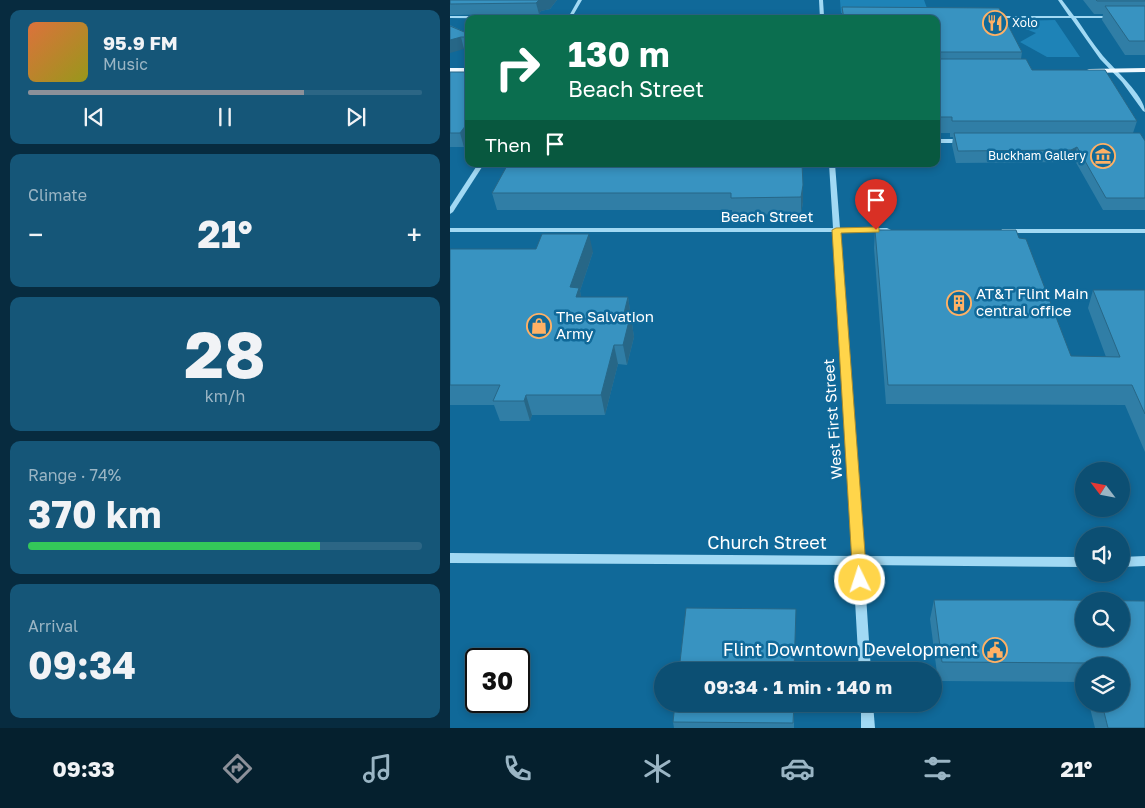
<!DOCTYPE html>
<meta charset="utf-8">
<style>
:root{--surface:#0c4f73;--page:#155678;--text:#f1f3f6;--muted:#9ab5c4;--line:#2c6685;--accent:#8c9099}
body{margin:0;font-family:"Golos Text",sans-serif;background:var(--page);color:var(--text);height:100vh;display:flex;flex-direction:column;font-size:19px;white-space:nowrap}
*{box-sizing:border-box;margin:0}
p{font-size:16px;color:var(--muted)}
.icon{flex:none;width:28px;height:28px;fill:none;stroke:currentColor;stroke-width:2;stroke-linecap:round;stroke-linejoin:round}
.map{position:relative;flex:1;overflow:hidden}
.side{display:flex;flex-direction:column;gap:10px;padding:10px;background:#072b3f;width:450px}
.side>*{flex:none}
.top-card{position:absolute;left:15px;top:15px;width:475px;height:152px;border-radius:10px;box-shadow:0 2px 8px #0003,0 0 0 1px var(--line);background:#0b6e4f;color:#fff;overflow:hidden}
.needle{width:32px;rotate:302deg}
.buttons{position:absolute;left:625px;top:462px;display:grid;gap:10px}
.buttons a{display:grid;place-items:center;width:55px;height:55px;border-radius:50%;background:var(--surface);box-shadow:0 2px 8px #0003,0 0 0 1px var(--line);font-size:25px}
.speed{position:absolute;left:15px;top:648px;display:flex;gap:10px;font-size:25px;font-weight:700;text-align:center}
.speed>*{display:grid;place-content:center;width:65px;height:65px;border-radius:50%;background:var(--surface);box-shadow:0 2px 8px #0003,0 0 0 1px var(--line);line-height:1}
.speed .limit{border:2px solid #111;border-radius:8px;background:#fff;color:#111}
.pin{position:absolute;display:grid;place-items:center;width:42px;height:42px;color:#fff;margin:-51px -21px;border-radius:50% 50% 50% 0;rotate:-45deg;box-shadow:0 0 5px #0007}
.pin .icon{rotate:45deg}
.me{position:absolute;width:55px;margin:-28px;rotate:356deg;stroke-linejoin:round;filter:drop-shadow(0 0 4px #0008)}
.turn{display:flex;align-items:center;gap:18px;height:105px;padding:0 20px;font-size:22px}
.turn .icon{width:65px;height:65px;stroke-width:2.5}
.turn b{display:block;font-size:35px;line-height:42px}
.then{display:flex;align-items:center;height:48px;padding:0 20px;background:#0003;gap:10px;font-size:19px}
.big{font-size:38px;font-weight:700;line-height:1.1}
.side .card{flex:1;display:flex;flex-direction:column;justify-content:center;gap:8px;min-width:0;padding:0 18px;border-radius:10px;background:var(--page)}
.side .dial{align-items:center;gap:0}
.dial b{font-size:65px;line-height:1}
.song{display:flex;align-items:center;gap:15px}
.cover{width:60px;height:60px;border-radius:8px;background:linear-gradient(135deg,hsl(20 70% 55%),hsl(60 70% 35%))}
.played{height:5px;border-radius:2px;background:linear-gradient(90deg,var(--accent) 70%,var(--line) 70%)}
.keys{display:flex;justify-content:space-around;direction:ltr}
.heat{display:flex;justify-content:space-between;align-items:center;font-size:28px;direction:ltr}
.charge{height:8px;border-radius:4px;background:linear-gradient(90deg,#34c759 74%,var(--line) 0)}
.trip{position:absolute;left:204px;top:662px;width:288px;height:50px;border-radius:25px;background:var(--surface);box-shadow:0 2px 8px #0003,0 0 0 1px var(--line);font-weight:700;line-height:50px;text-align:center}
.menu{display:flex;height:80px;justify-content:space-around;align-items:center;background:#05202e;color:var(--muted)}
.menu .icon{width:35px;height:35px}
.menu .current{color:var(--accent)}
.menu b{font-size:22px;color:var(--text)}
main{display:flex;flex:1;min-height:0}
.map>svg:first-child{display:block}
</style>
<main>
<section class="side">
<div class="card">
<div class="song"><i class="cover"></i><div><b>95.9 FM</b><p>Music</p></div></div>
<div class="played"></div>
<div class="keys"><svg class="icon" aria-label="previous" viewBox="0 0 24 24"><path d="M18 5L8 12l10 7zM5 5v14"/></svg><svg class="icon" aria-label="pause" viewBox="0 0 24 24"><path d="M8 5v14M16 5v14"/></svg><svg class="icon" aria-label="next" viewBox="0 0 24 24"><path d="M6 5l10 7-10 7zM19 5v14"/></svg></div>
</div>
<div class="card"><p>Climate</p>
<div class="heat"><a>−</a><b class="big">21°</b><a>+</a></div>
</div>
<div class="card dial"><b>28</b><p>km/h</p></div>
<div class="card"><p>Range · 74%</p><b class="big">370 km</b><div class="charge"></div></div>
<div class="card"><p>Arrival</p><b class="big">09:34</b></div>
</section>
<div class="map">
<svg width="695" height="728" viewBox="0 0 695 728">
<rect width="100%" height="100%" fill="#106999"/>
<g fill="#1e83b7">
<path d="M390 0H474L478 11 391 13Z"/>
<path d="M605 20 630 57H597L570 42 586 33 568 26 564 21Z"/>
</g>
<g fill="none" stroke-linecap="round" stroke-linejoin="round">
<g fill="#a1d9f4" fill-rule="evenodd">
<path d="M128 0H132L121 19 0 18V16H119Z"/>
<path d="M369 0H373L374 16H402L404 17 402 18 370 19Z"/>
<path d="M608 0H612L624 16H664V17L662 18H626C635 31 643 44 653 56 664 69 695 96 695 112L693 111 672 82 650 59 621 18H542L540 17 542 16H619Z"/>
<path d="M486 139H515L518 141 515 143H486Z"/>
<path d="M28 164H34L3 212 0 214V207Z"/>
<path d="M379 164H385L390 228H437L441 230 437 232H390L413 556 634 557V567L414 565 421 671H409L403 565 0 563V553L402 556 383 232H0V228H383Z"/>
<path d="M552 229H695V233H555L551 231Z"/>
<path d="M695 556V566L671 567V557Z"/>
<path d="M411 704H423L425 728H411Z"/>
</g>
<g fill="#eff9ff" fill-rule="evenodd">
<rect x="0" y="68" width="19" height="4"/>
<path d="M695 68V72L639 73 635 71 639 69Z"/>
</g>
</g>
<g fill="#307ea6" fill-rule="evenodd">
<path d="M0 0H107L100 9 91 11 89 14 0 15Z"/>
<path d="M633 0H695V55H675L652 20 653 14H644Z"/>
<path d="M392 7 549 8 572 52 571 59H576L582 70H655L687 121 683 133H690L695 141V210H653L624 159 619 162 506 163 502 145 503 137H500V133H486V19H392Z"/>
<path d="M0 25 19 34V49H14Z"/>
<path d="M0 72 14 147H0Z"/>
<path d="M352 164 353 202 351 214 282 215V210H47L42 193Z"/>
<path d="M425 230 569 238 621 356 656 357 638 308 643 290H695V452L675 405 436 404 424 248Z"/>
<path d="M0 249 143 252 130 291 131 297H178L184 337 177 365 168 364 155 415H82L80 421H50L44 405H0Z"/>
<path d="M484 600H605L695 601V728H645L639 704H671V666H634V683L633 682 488 681 480 619ZM634 601H671V639H634Z"/>
<path d="M344 704V728H224L223 722Z"/>
</g>
<g fill="#276787">
<path d="M89 0H107L100 9 91 11 89 14 86 3Z"/>
<path d="M11 37 14 49 0 53V40Z"/>
<path d="M19 121V139L14 147 10 133Z"/>
<path d="M627 147 624 159 619 162 621 150Z"/>
<path d="M353 185V202L351 214V197Z"/>
<path d="M139 234 143 252 130 291 133 307 120 287Z"/>
<path d="M178 297 184 337 177 365 173 345V317Z"/>
<path d="M164 345 168 364 155 415 151 395Z"/>
<path d="M76 395 82 415 80 421 74 401Z"/>
</g>
<g fill="#3893c1" stroke="#276787" fill-rule="evenodd">
<path d="M0 0H89L86 3 0 4Z"/>
<path d="M646 0H695V1H647Z"/>
<path d="M655 6H695V41H679Z"/>
<path d="M392 7 549 8 572 52H488L486 59H576L582 70H655L687 121H502V117H486V19H394Z"/>
<path d="M0 26 19 34V37H11L0 40Z"/>
<path d="M0 72H19V121L10 133H0Z"/>
<path d="M504 133H690L695 141V198H656L627 147 621 150 508 151Z"/>
<path d="M58 164H352L353 185 351 197 281 198V193H42Z"/>
<path d="M425 230H566L569 238 576 239 621 356 670 357 643 290H695V414L682 385H438Z"/>
<path d="M92 234H139L120 287 129 288 126 297H178L173 317H180L173 345H164L151 395H76L74 401H43L50 385H0V249H86Z"/>
<path d="M484 600H605L695 601V728H658L652 704H671V666H643L642 663 492 662ZM634 601H671V639H634Z"/>
<path d="M236 608 346 609 344 671H229Z"/>
<path d="M225 704H344L343 723 223 722Z"/>
</g>
<path fill="#ffd54a" stroke="#a68a30" d="M426 227 429 228V232L391 233 417 580 415 584 410 586 405 584 403 580 382 230 386 228Z"/>
<defs>
<symbol id="restaurant-ring" viewBox="-11 -11 22 22"><circle r="9.5" fill="#106999" stroke="#ffb165" stroke-width="1.5"/><path d="M-5-6h1v4h1v-4h1v4h1v-4h1v5L-1.5 .5V6h-2V.5L-5-1ZM5-6V6H3V1.5H1.5Q1.5-4 5-6Z" fill="#ffb165"/></symbol>
<symbol id="museum-ring" viewBox="-11 -11 22 22"><circle r="9.5" fill="#106999" stroke="#ffb165" stroke-width="1.5"/><path d="M0-6L6-3V-2H-6V-3ZM-5-1h2V3h-2ZM-1-1h2V3h-2ZM3-1h2V3H3ZM-6 4H6V6H-6Z" fill="#ffb165"/></symbol>
<symbol id="building-ring" viewBox="-11 -11 22 22"><circle r="9.5" fill="#106999" stroke="#ffb165" stroke-width="1.5"/><path d="M-4-6H4V6H1V3H-1V6H-4ZM-2.5-4.3h1.7v1.8h-1.7ZM.8-4.3h1.7v1.8H.8ZM-2.5-1h1.7V.8h-1.7ZM.8-1h1.7V.8H.8Z" fill="#ffb165"/></symbol>
<symbol id="shop-ring" viewBox="-11 -11 22 22"><circle r="9.5" fill="#106999" stroke="#ffb165" stroke-width="1.5"/><path d="M-5-2.5h2.3a2.7 3.5 0 0 1 5.4 0H5L5.5 6h-11ZM-1.5-2.5h3a1.5 2.3 0 0 0-3 0Z" fill="#ffb165"/></symbol>
<symbol id="civic-ring" viewBox="-11 -11 22 22"><circle r="9.5" fill="#106999" stroke="#ffb165" stroke-width="1.5"/><path d="M-.6-6.5H3V-4.5H.6V-3L4-1V1h2V6H-6V1h2V-1L-.6-3ZM-1.2 2.5V6h2.4V2.5Z" fill="#ffb165"/></symbol>
</defs>
<g fill-rule="evenodd">
<use href="#restaurant-ring" x="531" y="9" width="28" height="28"/>
<use href="#museum-ring" x="639" y="142" width="28" height="28"/>
<use href="#building-ring" x="495" y="289" width="28" height="28"/>
<use href="#shop-ring" x="75" y="312" width="28" height="28"/>
<use href="#civic-ring" x="531" y="636" width="28" height="28"/>
</g>
<g text-anchor="middle" stroke-width="5" stroke-linejoin="round" paint-order="stroke">
<g font-size="12" fill="#fff" stroke="#106999" text-anchor="start">
<text x="562" y="27">Xolo</text>
<text x="636" y="160" text-anchor="end">Buckham Gallery</text>
</g>
<g font-size="15" fill="#fff" stroke="#106999">
<text x="317" y="222">Beach Street</text>
<text transform="translate(383 419) rotate(-94)" y="5">West First Street</text>
</g>
<g font-size="15" fill="#fff" stroke="#106999" text-anchor="start">
<text x="526" y="299">AT&amp;T Flint Main<tspan x="526" dy="17">central office</tspan></text>
<text x="106" y="322">The Salvation<tspan x="106" dy="17">Army</tspan></text>
</g>
<g font-size="18" fill="#fff" stroke="#106999">
<text x="317" y="549">Church Street</text>
</g>
<g font-size="18" fill="#fff" stroke="#106999" text-anchor="end">
<text x="528" y="656">Flint Downtown Development</text>
</g>
</g>
</svg>
<div class="buttons">
<a><svg class="needle" viewBox="-14 -14 28 28"><path d="M0-13l5 13h-10z" fill="#e53935"/><path d="M0 13l5-13h-10z" fill="#9ab5c4"/></svg></a>
<a><svg class="icon" aria-label="sound" viewBox="0 0 24 24"><path d="M4 9h4l5-4v14l-5-4H4zM17 9q2 3 0 6"/></svg></a>
<a><svg class="icon" aria-label="search" viewBox="0 0 24 24"><circle cx="10" cy="10" r="6"/><path d="M15 15l6 6"/></svg></a>
<a><svg class="icon" aria-label="layers" viewBox="0 0 24 24"><path d="M12 4l9 5-9 5-9-5zM3 14l9 5 9-5"/></svg></a>
</div>
<div class="speed"><div class="limit">30</div></div>
<div class="pin" style="left:426px;top:230px;background:#d93025"><svg class="icon" aria-label="arrive" viewBox="0 0 24 24"><path d="M6 21V4h12l-3 4 3 4H6"/></svg></div>
<svg class="me" style="left:410px;top:580px" viewBox="-20 -20 40 40"><circle r="17" fill="#ffd54a" stroke="#fff" stroke-width="3"/><path d="M0-11L8 9 0 5-8 9z" fill="#fff"/></svg>
<div class="trip">09:34 · 1 min · 140 m</div>
<div class="top-card">
<div class="turn"><svg class="icon" aria-label="right" viewBox="0 0 24 24"><path d="M7 20v-9h11M14 6l5 5-5 5"/></svg><div><b>130 m</b>Beach Street</div></div>
<div class="then">Then<svg class="icon" aria-label="arrive" viewBox="0 0 24 24"><path d="M6 21V4h12l-3 4 3 4H6"/></svg></div>
</div>
</div>
</main>
<nav class="menu">
<b>09:33</b>
<svg class="icon current" aria-label="directions" viewBox="0 0 24 24"><path d="M12 3l9 9-9 9-9-9zM9 14v-3h6M13 9l2 2-2 2"/></svg>
<svg class="icon" aria-label="music" viewBox="0 0 24 24"><path d="M9 18V5l10-2v13"/><circle cx="6" cy="18" r="3"/><circle cx="16" cy="16" r="3"/></svg>
<svg class="icon" aria-label="phone" viewBox="0 0 24 24"><path d="M5 4h4l2 5-3 2q2 4 5 5l2-3 5 2v4C11 20 4 13 5 4z"/></svg>
<svg class="icon" aria-label="climate" viewBox="0 0 24 24"><path d="M12 3v18M4 7l16 10M4 17L20 7"/></svg>
<svg class="icon" aria-label="car" viewBox="0 0 24 24"><path d="M5 17H2v-5l4-1 3-4h7l3 4 3 1v5h-3M9 17h6M6 11h13"/><circle cx="7" cy="17" r="2"/><circle cx="17" cy="17" r="2"/></svg>
<svg class="icon" aria-label="filters" viewBox="0 0 24 24"><path d="M4 7h16M4 17h16"/><circle cx="9" cy="7" r="2"/><circle cx="15" cy="17" r="2"/></svg>
<b>21°</b>
</nav>
